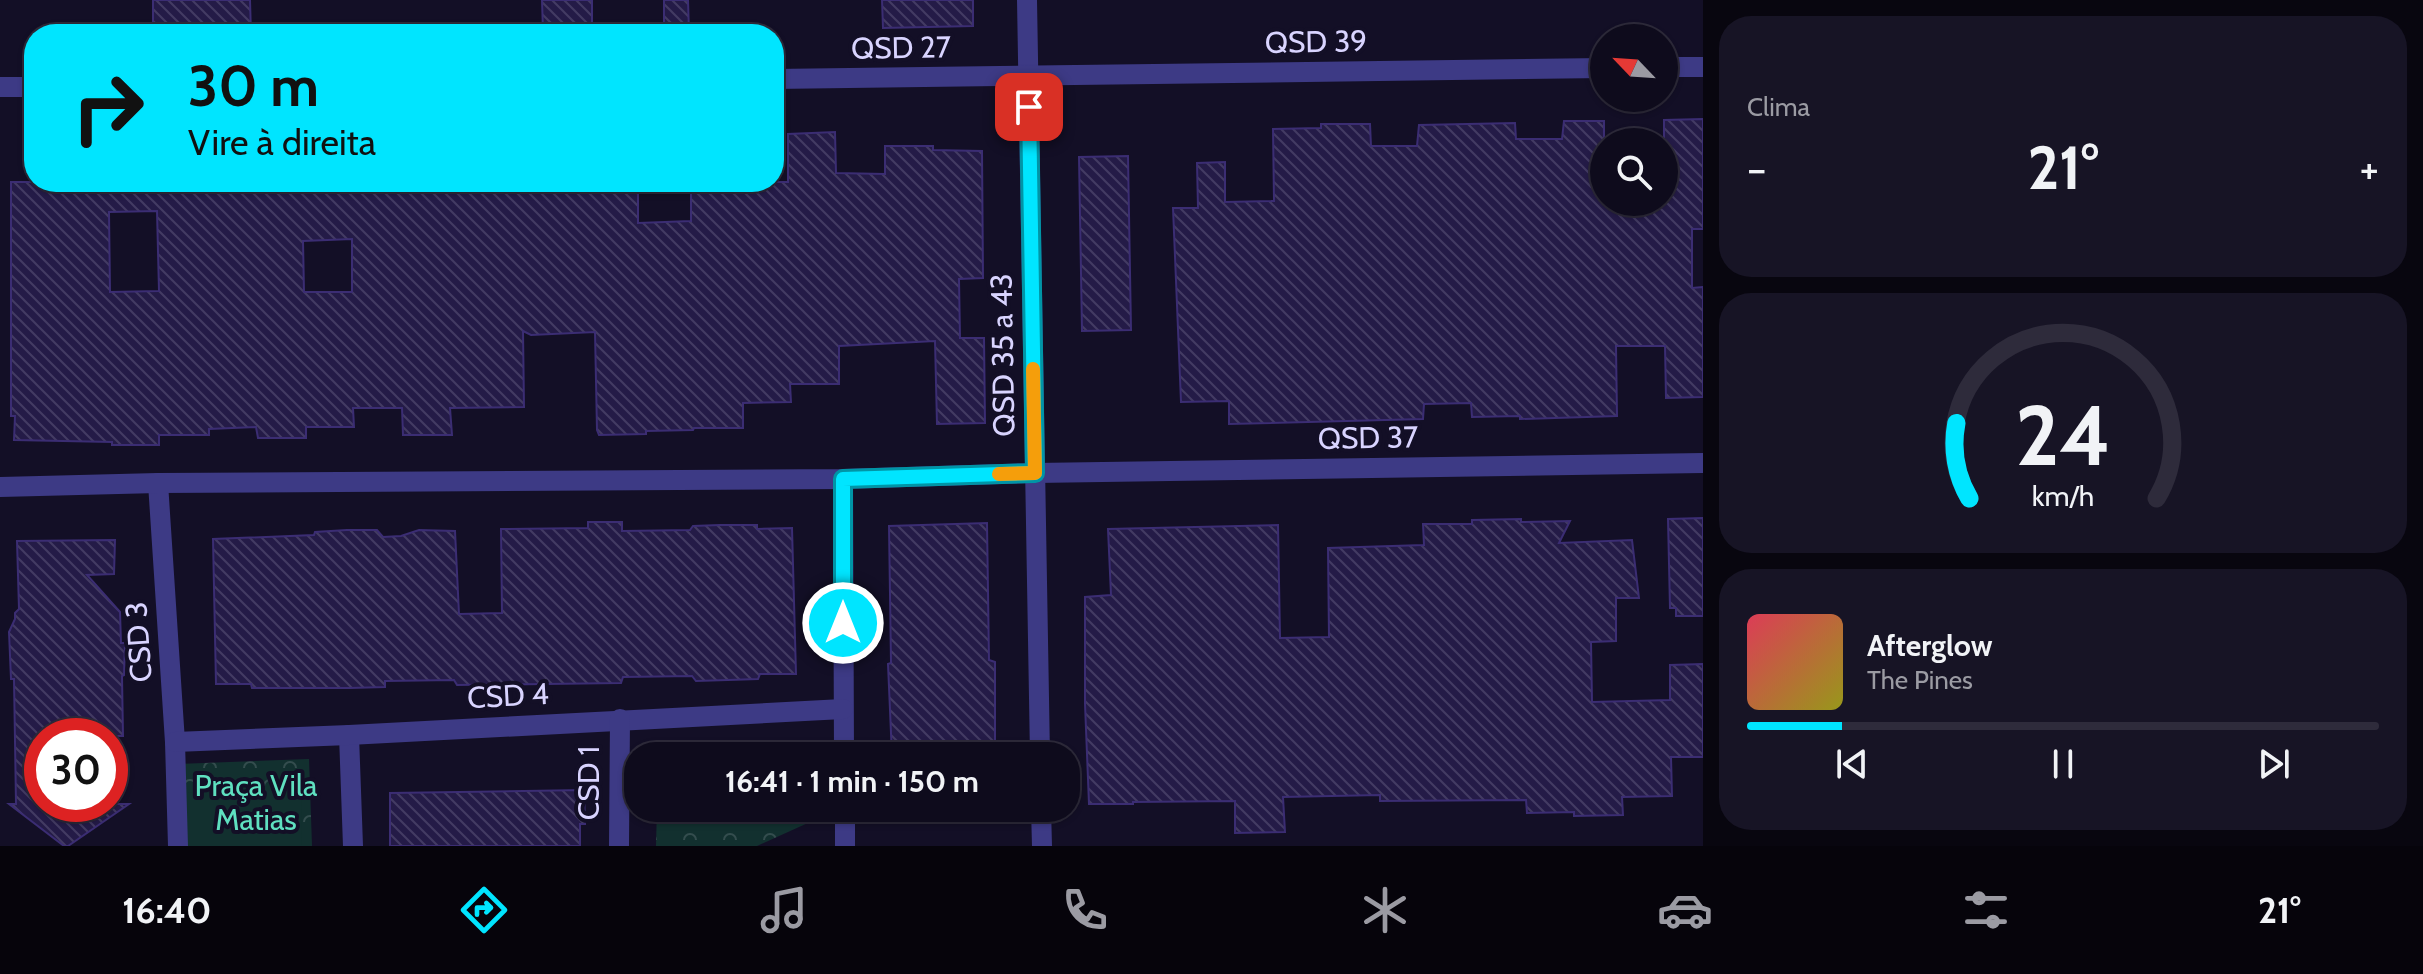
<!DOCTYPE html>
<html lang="pt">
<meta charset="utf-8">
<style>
:root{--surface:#0e0b1c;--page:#171425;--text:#f1f3f6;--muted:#9b9ba3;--line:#2e2b3b;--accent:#00e5ff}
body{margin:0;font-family:Cabin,sans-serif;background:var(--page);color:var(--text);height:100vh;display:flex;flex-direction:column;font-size:30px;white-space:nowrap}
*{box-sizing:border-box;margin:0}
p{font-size:26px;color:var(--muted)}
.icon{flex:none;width:44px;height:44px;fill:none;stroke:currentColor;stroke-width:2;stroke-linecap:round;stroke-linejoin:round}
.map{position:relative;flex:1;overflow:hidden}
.panel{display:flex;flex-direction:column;gap:16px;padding:16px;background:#08060f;width:720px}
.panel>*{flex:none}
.hud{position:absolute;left:24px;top:24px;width:760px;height:168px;border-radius:32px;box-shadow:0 2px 6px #0004,0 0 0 2px var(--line);background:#00e5ff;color:#111;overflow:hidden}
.needle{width:52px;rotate:295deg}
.fabs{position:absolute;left:1590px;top:24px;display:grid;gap:16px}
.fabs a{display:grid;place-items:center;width:88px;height:88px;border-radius:50%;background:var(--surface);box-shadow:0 2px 6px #0004,0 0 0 2px var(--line);font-size:40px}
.speed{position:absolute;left:24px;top:718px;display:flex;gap:16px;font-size:40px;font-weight:700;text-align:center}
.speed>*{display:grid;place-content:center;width:104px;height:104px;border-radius:50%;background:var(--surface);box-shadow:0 2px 6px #0004,0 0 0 2px var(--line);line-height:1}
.speed .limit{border:12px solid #d22;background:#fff;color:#111}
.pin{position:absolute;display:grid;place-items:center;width:68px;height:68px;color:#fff;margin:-34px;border-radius:16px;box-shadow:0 4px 12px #0006}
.me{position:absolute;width:88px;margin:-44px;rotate:0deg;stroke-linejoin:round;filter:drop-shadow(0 0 6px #0008)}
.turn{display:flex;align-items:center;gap:28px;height:168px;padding:0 32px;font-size:36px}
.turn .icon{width:104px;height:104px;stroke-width:2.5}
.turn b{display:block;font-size:56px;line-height:68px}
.big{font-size:60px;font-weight:800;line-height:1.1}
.panel .widget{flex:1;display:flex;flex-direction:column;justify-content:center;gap:12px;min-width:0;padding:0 28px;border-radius:32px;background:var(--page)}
.panel .dial{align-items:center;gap:0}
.dial svg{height:208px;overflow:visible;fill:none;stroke:var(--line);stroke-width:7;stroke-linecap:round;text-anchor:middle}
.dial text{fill:var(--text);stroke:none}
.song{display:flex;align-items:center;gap:24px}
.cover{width:96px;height:96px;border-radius:12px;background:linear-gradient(135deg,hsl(350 70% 55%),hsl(60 70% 35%))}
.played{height:8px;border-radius:4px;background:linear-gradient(90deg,var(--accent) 15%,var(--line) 15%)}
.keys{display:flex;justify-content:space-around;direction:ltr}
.heat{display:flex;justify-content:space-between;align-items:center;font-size:44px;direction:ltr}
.trip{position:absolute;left:624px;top:742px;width:456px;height:80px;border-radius:32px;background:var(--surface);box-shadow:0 2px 6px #0004,0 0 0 2px var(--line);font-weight:800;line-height:80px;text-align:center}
.tabs{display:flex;height:128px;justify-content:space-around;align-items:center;background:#06040b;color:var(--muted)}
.tabs .icon{width:56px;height:56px}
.tabs .selected{color:var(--accent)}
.tabs b{font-size:36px;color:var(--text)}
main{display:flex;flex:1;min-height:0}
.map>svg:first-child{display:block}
</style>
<main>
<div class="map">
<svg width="1703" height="846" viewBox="0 0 1703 846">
<defs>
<pattern id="park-crowns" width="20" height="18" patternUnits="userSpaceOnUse" patternTransform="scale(2)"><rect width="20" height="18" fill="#12302f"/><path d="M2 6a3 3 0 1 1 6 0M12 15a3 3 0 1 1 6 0" fill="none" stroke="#344d4e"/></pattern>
<pattern id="building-back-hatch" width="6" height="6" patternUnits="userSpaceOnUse" patternTransform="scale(2)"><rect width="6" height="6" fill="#241b47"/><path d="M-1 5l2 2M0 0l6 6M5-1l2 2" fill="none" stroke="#433b63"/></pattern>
</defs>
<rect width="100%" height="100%" fill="#130f26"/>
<g fill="url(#park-crowns)">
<path d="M309 759 312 846H180L178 764Z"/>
<path d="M657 808H810V822L757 846H656Z"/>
</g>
<path fill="#12302f" d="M301 790 302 846H187V793Z"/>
<g fill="url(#building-back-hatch)" stroke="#3b2d73" stroke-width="2" fill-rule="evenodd">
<path d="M153 0H250L251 34H153Z"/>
<path d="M542 0H592V31L543 32Z"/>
<path d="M664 0H688L689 32 664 33Z"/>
<path d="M882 0H973V26L883 28Z"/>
<path d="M1703 119V229H1692V288L1703 287V397L1666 398 1665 346H1616L1617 416 1520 419V416L1472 417 1471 403 1424 404 1423 419 1229 424V401L1181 402 1173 208H1198L1197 163 1225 162V202L1274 201 1273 129 1321 128V124H1370L1371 146H1417L1419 125 1515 123 1516 139H1562L1564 121H1604V202H1664V120Z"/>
<path d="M835 132 836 173 885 174V146H933V150L982 151 983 278 959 279 960 338H984L985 423 937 424 935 341 839 346V384H790L791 402 743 403V428H694L693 430 646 431V434L599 435 597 430 595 332 531 335 523 331 524 407 450 408 452 435H403L402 408H353L354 427H306V438H258L256 427 209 429V435H159V445H112V442L14 440 15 416H11V182H638V223L691 221V182H788V134ZM157 211 159 291 110 292 109 212ZM352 239V292H304L303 241Z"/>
<path d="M1128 156 1131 330 1082 331 1079 157Z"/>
<path d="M1703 518V616H1676V608H1670L1668 519Z"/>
<path d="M1521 519V522L1570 521 1559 543 1632 540 1639 598H1616V641L1591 642 1592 702 1670 700V665L1703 664V757H1671L1672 796 1622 797 1623 815 1574 816V812L1527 813 1526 800 1380 801V795L1283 797 1285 832 1235 833V801L1133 802V804H1089L1085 704V597L1111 595 1108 529 1278 525 1280 638 1329 637 1328 548 1424 545 1423 524H1472V520Z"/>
<path d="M588 522H622V531L690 530 693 526 720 525H757V529L792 528 796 674H760L758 679 728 680 696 681 692 676 623 677 621 683 457 685 454 680 385 681V687L350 688H252L251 684H216L213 539 314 535 315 532 347 530H377L383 537 401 536 419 530 455 531 459 614 502 613 501 529 588 528Z"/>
<path d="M987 523 989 660 995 662V756H892L888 664 891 663 889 526Z"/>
<path d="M115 540 114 574 87 575 120 612 121 643H125L124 675 122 676 123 736H42V804H129L68 846H64L9 804H16L14 679H11L9 632 15 619V613L19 609 17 541Z"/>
<path d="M584 790 585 824H580V846H390V793Z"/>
</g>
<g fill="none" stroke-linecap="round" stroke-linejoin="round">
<g stroke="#3d3a85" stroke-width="20">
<path d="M1027 0 1040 756"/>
<path d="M1664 67H1703"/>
<path d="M774 79 1604 68"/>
<path d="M0 87H34"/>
<path d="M843 479 844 756"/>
<path d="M158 483 175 742 178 846"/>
<path d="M0 487 158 483 843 479 1035 473 1703 463"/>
<path d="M349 735 353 846"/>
<path d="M175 742 349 735 843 709"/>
<path d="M845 808V846"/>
<path d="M1041 808 1042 846"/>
<path d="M619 846 620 719"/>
</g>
</g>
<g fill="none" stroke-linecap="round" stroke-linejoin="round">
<defs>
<path id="route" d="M843 623V479L1035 473 1029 107"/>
</defs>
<use href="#route" stroke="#0095a6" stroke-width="20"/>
<use href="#route" stroke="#00e5ff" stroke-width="14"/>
<path stroke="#f59e0b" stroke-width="14" d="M999 474 1035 473 1033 369"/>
</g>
<g text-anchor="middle" stroke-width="8" stroke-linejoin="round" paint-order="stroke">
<g font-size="30" fill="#d9d4ff" stroke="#130f26">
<text transform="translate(1316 42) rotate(-1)" y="10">QSD 39</text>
<text transform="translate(901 48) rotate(-1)" y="10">QSD 27</text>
<text transform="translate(1003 355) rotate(-91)" y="10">QSD 35 a 43</text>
<text transform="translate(1368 438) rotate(-1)" y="10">QSD 37</text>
<text transform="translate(139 642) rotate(-94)" y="10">CSD 3</text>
<text transform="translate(508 696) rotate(-3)" y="10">CSD 4</text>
<text transform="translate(589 783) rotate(-90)" y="10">CSD 1</text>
</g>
<g font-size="30" fill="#5fe0c0" stroke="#130f26">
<text x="256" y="796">Praça Vila<tspan x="256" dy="34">Matias</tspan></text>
</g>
</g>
</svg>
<div class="fabs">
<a><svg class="needle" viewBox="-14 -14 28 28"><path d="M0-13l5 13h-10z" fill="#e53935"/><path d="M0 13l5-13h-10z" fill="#9b9ba3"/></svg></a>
<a><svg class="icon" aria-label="search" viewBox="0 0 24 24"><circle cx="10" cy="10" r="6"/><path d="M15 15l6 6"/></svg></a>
</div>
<div class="speed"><div class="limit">30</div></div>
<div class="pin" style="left:1029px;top:107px;background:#d93025"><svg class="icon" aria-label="arrive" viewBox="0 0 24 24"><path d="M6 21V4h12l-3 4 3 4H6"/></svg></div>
<svg class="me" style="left:843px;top:623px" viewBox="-20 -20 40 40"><circle r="17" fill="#00e5ff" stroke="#fff" stroke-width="3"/><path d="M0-11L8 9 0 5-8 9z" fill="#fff"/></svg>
<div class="trip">16:41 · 1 min · 150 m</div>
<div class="hud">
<div class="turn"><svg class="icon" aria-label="right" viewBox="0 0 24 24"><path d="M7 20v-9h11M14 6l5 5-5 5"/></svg><div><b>30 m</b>Vire à direita</div></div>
</div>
</div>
<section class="panel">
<div class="widget"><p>Clima</p>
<div class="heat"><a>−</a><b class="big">21°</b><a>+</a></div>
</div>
<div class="widget dial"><svg viewBox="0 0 100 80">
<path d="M14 69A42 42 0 1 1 86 69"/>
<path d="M14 69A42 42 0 0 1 9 40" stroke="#00e5ff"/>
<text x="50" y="56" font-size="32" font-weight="700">24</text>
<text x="50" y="72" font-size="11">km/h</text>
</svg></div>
<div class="widget">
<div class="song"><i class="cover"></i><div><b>Afterglow</b><p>The Pines</p></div></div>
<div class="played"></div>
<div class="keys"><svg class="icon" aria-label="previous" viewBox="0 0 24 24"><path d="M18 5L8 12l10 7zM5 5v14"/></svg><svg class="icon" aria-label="pause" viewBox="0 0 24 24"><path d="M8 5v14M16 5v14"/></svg><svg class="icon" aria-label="next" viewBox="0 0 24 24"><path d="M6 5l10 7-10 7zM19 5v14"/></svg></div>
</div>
</section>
</main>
<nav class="tabs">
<b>16:40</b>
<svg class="icon selected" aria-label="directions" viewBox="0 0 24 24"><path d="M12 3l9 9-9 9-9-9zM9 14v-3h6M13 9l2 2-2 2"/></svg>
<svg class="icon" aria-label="music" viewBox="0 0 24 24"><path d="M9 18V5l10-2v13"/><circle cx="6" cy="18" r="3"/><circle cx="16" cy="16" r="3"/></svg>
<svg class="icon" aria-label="phone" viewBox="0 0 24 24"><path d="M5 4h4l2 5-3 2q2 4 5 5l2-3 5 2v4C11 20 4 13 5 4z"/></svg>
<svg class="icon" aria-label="climate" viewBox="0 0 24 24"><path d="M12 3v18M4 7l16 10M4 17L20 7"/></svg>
<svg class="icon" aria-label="car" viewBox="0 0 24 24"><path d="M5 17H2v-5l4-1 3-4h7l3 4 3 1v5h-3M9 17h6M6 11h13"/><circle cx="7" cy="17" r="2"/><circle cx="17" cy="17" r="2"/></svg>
<svg class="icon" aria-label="filters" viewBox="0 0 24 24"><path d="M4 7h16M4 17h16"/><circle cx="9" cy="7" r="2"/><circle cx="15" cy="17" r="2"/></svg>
<b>21°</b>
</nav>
